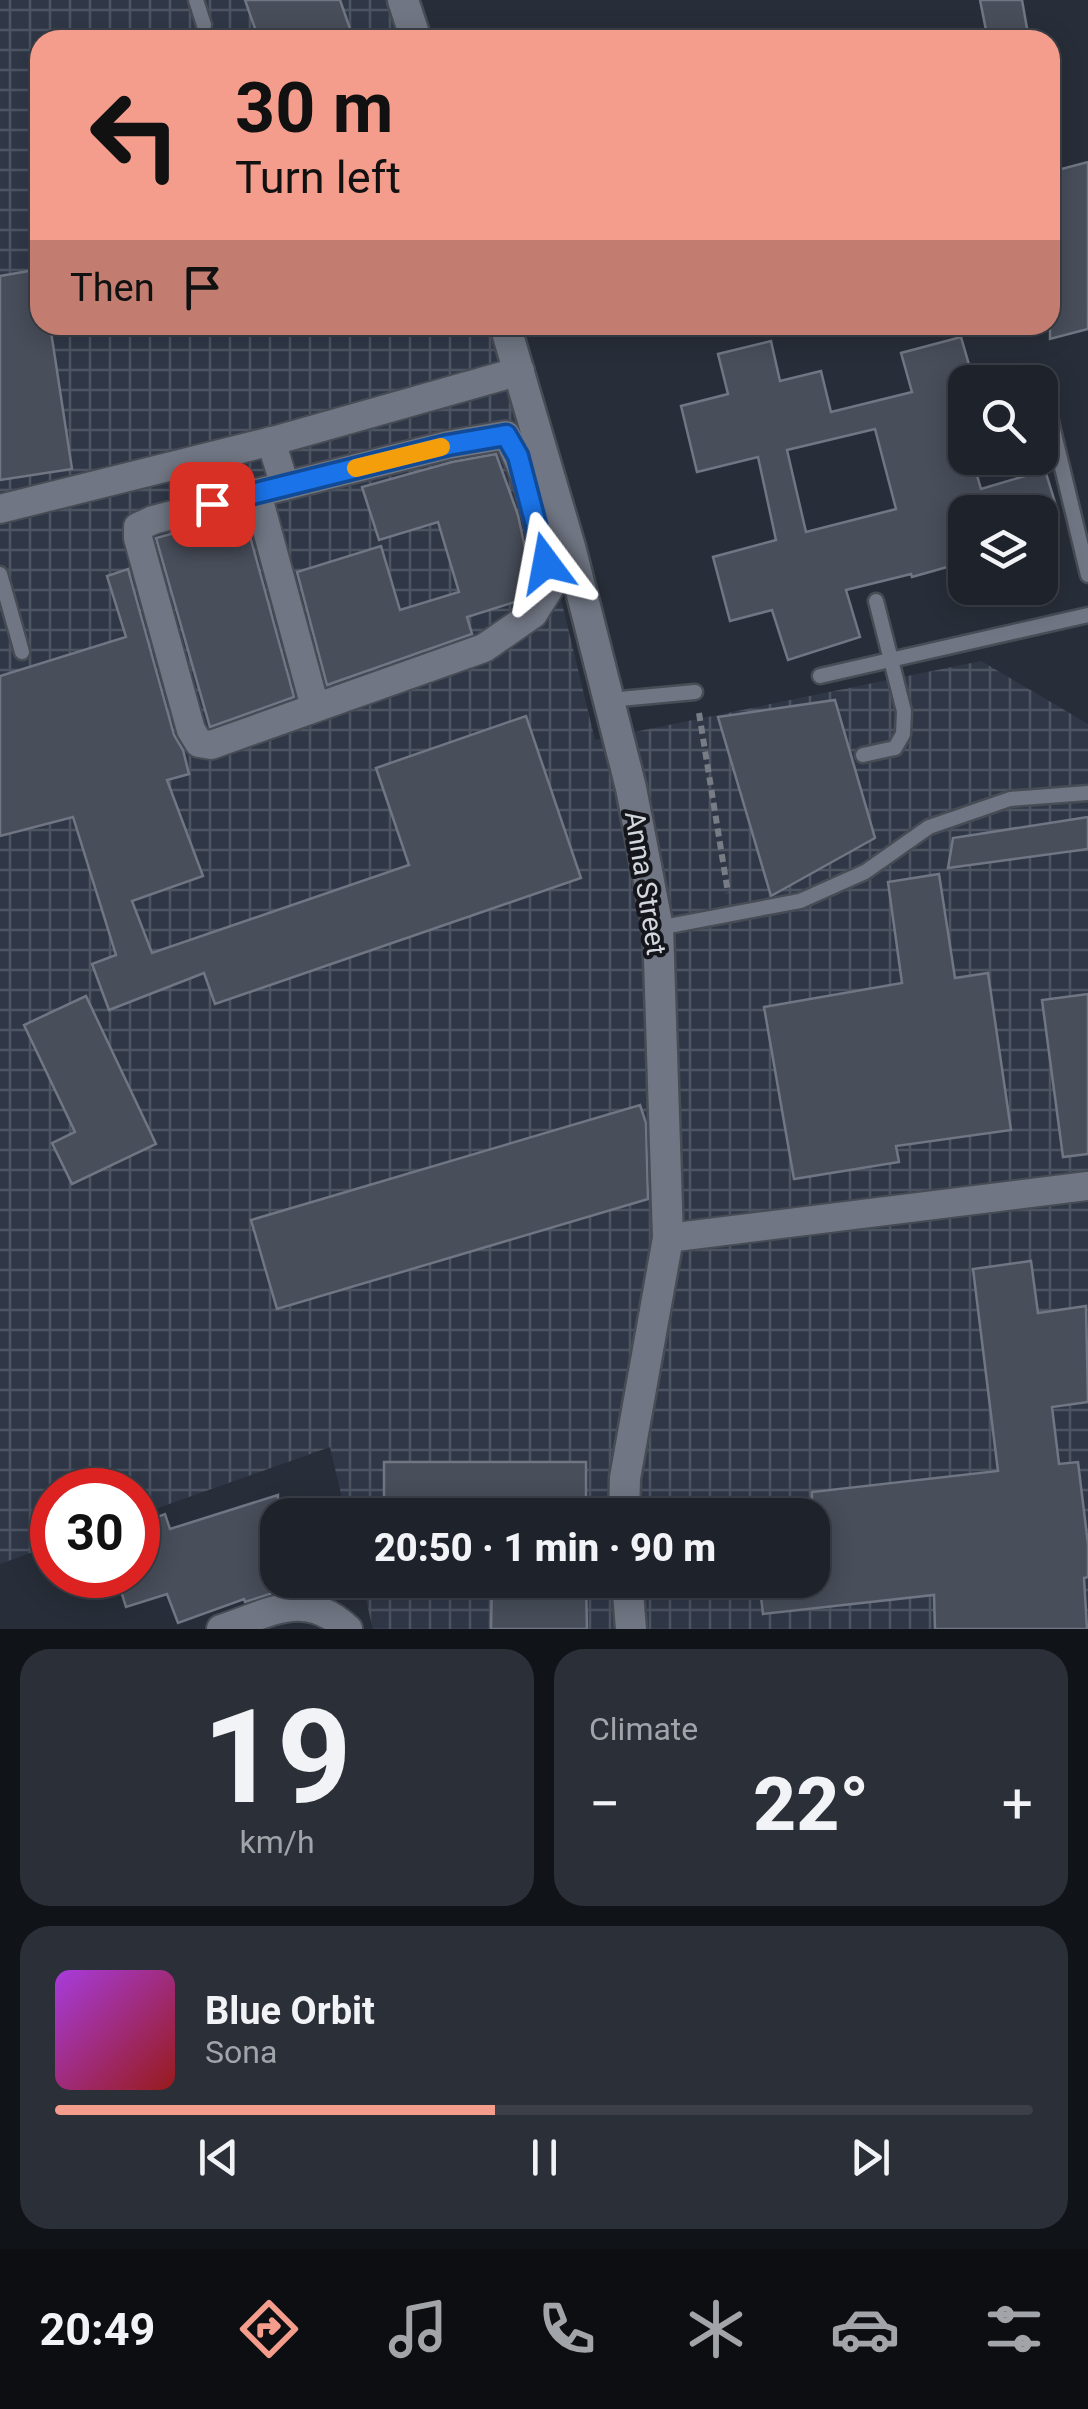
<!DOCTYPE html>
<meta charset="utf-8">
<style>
:root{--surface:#1e222b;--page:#2b2f37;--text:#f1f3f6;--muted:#a1a4a9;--line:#3c3f47;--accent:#f49d8c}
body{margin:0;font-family:Roboto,sans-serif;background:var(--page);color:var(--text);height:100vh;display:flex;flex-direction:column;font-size:38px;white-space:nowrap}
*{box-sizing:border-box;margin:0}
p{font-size:32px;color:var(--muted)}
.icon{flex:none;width:55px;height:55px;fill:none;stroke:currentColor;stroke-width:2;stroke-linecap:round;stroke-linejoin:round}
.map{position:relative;height:1629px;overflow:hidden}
.side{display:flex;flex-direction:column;gap:20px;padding:20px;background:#101318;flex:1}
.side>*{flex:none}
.guide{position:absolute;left:30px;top:30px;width:1030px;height:305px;border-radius:30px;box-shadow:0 5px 25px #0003,0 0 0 2px var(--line);background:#f49d8c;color:#111;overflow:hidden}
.fabs{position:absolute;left:948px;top:365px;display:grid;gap:20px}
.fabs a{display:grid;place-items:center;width:110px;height:110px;border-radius:20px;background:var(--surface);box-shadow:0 5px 25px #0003,0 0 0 2px var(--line);font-size:50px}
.speed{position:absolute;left:30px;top:1468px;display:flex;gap:20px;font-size:50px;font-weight:700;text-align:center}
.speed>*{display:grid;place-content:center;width:130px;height:130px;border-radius:50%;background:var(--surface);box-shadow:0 5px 25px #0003,0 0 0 2px var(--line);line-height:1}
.speed .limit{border:15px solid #d22;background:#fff;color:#111}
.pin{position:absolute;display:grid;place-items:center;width:85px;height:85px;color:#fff;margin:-42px;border-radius:20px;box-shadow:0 5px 15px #0006}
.me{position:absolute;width:110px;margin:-55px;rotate:347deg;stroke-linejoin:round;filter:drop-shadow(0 0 8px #0008)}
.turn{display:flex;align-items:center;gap:35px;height:210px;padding:0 40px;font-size:45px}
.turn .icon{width:130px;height:130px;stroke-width:2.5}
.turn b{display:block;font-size:70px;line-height:85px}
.then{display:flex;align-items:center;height:95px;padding:0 40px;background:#0003;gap:20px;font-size:38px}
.big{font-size:75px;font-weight:800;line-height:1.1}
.side .tile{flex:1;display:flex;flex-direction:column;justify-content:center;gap:15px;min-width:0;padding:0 35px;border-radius:30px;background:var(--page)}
.side .dial{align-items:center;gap:0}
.dial b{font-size:130px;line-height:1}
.song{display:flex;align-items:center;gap:30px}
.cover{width:120px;height:120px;border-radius:15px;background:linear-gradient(135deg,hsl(280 70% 55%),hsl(0 70% 35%))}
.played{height:10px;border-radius:5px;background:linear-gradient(90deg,var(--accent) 45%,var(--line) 45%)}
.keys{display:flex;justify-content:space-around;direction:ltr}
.heat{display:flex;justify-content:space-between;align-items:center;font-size:55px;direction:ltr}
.side .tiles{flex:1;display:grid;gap:20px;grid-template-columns:1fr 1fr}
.tile:last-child{grid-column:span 2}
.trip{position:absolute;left:260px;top:1498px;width:570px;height:100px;border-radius:30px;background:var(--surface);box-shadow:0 5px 25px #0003,0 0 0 2px var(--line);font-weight:800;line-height:100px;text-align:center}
.menu{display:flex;height:160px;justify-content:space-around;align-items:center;background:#0c0e11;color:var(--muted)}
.menu .icon{width:70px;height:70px}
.menu .active{color:var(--accent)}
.menu b{font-size:45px;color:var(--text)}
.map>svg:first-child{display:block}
</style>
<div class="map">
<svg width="1088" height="1629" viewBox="0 0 1088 1629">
<defs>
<pattern id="industrial-grid" width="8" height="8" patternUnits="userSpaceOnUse" patternTransform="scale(2.5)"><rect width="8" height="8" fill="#303848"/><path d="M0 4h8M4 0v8" fill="none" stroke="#4d5462"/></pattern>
</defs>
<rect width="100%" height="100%" fill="#282e39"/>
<path fill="url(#industrial-grid)" d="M0 0H390L403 40H40V325H495L595 740 981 661 1088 724V1629H373L361 1580H812V1515H346L330 1447 138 1515V1490H52V1545L0 1564Z"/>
<g fill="#484e5a" stroke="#707683" stroke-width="2.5" fill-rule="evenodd">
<path d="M245 0H340L354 40H259Z"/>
<path d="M980 0H1022L1028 34 988 40Z"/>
<path d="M1088 162V329L1050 339V172Z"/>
<path d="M40 269V325H50L72 469 0 480V276Z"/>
<path d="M961 337 974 382H965V458H972L981 489 1045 470 1058 512H965V562L912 577 911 574 846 590 860 637 788 660 772 610 730 621 713 557 776 540 758 457 697 472 681 406 728 394 718 354 771 341 780 381 821 371 831 412 912 392 901 353ZM875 429 896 509 806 532 787 450Z"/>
<path d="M496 454 518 515 530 571 532 583 521 600 467 617 472 634 327 685 297 572 381 546 400 610 459 592 438 522 379 540 362 487 452 462Z"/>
<path d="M244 514 294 697 210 727 156 538Z"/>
<path d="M128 569 174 735 183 750 189 774 167 780 203 876 132 901 152 953 409 865 376 768 526 716 581 878 215 1004 204 973 109 1010 92 964 116 955 73 817 0 836V676L126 637 107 576Z"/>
<path d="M835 700 875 838 771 896 718 717Z"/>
<path d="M1088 817V849L948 868 953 838Z"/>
<path d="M939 874 955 978 988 973 1011 1130 896 1146 899 1162 794 1179 764 1007 902 983 888 882Z"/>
<path d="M1088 994V1154L1063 1157 1042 1000Z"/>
<path d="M86 996 156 1144 72 1184 52 1143 75 1132 24 1025Z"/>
<path d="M640 1105 646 1123 648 1199 277 1309 251 1220Z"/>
<path d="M1031 1261 1038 1313 1086 1306 1088 1402 1052 1407 1059 1464 1078 1462 1088 1544V1577L1084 1578 1087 1629H935L934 1595 763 1614 759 1580H812V1492L998 1471 973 1269Z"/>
<rect x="384" y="1462" width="202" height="53"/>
<path d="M278 1495 276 1592 245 1602 244 1599 178 1623 167 1594 126 1607 116 1575H138V1524L165 1514 170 1529Z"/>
<path d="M492 1580H586L587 1629H491Z"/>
</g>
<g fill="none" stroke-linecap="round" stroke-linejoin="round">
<defs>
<g id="lane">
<path d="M196 0 204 25"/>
<path d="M1049 413 1088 575"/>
<path d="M0 574 22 652"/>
<path d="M820 676 1088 615"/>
<path d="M609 700 695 692"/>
<path d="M863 755 895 748 903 734 904 711 876 601"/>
<path d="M658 928 800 901 865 872 929 827 1010 799 1088 793"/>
</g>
<g id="street">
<path d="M271 441 285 486 257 493 315 707"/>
<path d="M257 493 153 520 138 527V538L191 730 199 743 211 745 484 648 533 614 550 587C542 536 532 480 506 435L448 445 285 486"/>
<path d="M0 509 280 439 520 371"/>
<path d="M668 1238 1088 1186"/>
<path d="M221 1629C271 1613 304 1588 348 1629"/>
</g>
<g id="secondary">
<path d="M403 0 416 40"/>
<path d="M505 325 570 547 631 788 658 928 668 1238 625 1478 624 1515"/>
<path d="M627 1580 631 1629"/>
</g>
</defs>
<use href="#lane" stroke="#474c55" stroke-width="19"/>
<use href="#street" stroke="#474c55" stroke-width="32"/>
<use href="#secondary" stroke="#474c55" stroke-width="35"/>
<path stroke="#777c85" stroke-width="6" stroke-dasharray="8 5" stroke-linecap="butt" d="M699 713 728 893"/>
<use href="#lane" stroke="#707683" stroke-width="14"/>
<use href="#street" stroke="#707683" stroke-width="28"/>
<use href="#secondary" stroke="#707683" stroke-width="30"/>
</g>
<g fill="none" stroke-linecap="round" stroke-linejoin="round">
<defs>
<path id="route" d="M212 504 448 445 506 435 518 456 546 563"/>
</defs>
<use href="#route" stroke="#114b97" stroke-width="25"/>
<use href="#route" stroke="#1a73e8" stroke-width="18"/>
<path stroke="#f59e0b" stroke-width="18" d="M356 468 441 447"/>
</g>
<g text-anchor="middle" stroke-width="8" stroke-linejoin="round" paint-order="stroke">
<g font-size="28" fill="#d2d6dd" stroke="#14161b">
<text transform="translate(646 883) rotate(81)" y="10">Anna Street</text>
</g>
</g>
</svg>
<div class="fabs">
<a><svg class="icon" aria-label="search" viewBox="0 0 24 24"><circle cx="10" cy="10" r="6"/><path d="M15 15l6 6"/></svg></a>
<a><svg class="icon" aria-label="layers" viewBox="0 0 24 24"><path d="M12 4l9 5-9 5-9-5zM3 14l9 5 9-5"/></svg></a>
</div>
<div class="speed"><div class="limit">30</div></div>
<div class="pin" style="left:212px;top:504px;background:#d93025"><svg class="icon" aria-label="arrive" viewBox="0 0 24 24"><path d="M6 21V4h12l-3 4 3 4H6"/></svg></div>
<svg class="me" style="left:546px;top:563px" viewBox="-20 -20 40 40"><path d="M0-17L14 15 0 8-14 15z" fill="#1a73e8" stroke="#fff" stroke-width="4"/></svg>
<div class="trip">20:50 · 1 min · 90 m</div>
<div class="guide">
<div class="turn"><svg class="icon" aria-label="left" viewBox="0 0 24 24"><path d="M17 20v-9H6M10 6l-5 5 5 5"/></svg><div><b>30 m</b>Turn left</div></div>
<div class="then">Then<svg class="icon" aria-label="arrive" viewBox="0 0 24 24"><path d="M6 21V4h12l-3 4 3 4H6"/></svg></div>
</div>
</div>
<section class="side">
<div class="tiles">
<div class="tile dial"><b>19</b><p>km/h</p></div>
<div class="tile"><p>Climate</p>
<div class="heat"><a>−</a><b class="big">22°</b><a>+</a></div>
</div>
<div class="tile">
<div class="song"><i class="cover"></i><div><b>Blue Orbit</b><p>Sona</p></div></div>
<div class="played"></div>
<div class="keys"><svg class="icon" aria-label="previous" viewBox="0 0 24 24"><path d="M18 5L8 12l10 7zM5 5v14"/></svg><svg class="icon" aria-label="pause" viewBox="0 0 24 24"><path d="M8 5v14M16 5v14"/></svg><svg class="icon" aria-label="next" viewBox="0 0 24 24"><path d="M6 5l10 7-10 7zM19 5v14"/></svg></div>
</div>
</div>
</section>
<nav class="menu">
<b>20:49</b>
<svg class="icon active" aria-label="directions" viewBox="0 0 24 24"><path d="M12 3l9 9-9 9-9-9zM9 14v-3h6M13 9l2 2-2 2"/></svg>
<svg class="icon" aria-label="music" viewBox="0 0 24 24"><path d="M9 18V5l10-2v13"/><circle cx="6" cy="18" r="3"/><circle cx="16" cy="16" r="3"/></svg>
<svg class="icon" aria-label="phone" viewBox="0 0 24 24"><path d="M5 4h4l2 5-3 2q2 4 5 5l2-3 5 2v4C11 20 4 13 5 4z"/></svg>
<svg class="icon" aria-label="climate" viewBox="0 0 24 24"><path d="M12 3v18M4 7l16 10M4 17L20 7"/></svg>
<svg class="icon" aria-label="car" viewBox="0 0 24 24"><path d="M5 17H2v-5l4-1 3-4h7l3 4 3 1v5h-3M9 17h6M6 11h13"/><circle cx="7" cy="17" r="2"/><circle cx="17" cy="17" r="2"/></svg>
<svg class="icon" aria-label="filters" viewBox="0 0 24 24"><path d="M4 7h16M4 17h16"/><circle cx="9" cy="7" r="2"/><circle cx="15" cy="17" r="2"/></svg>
</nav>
